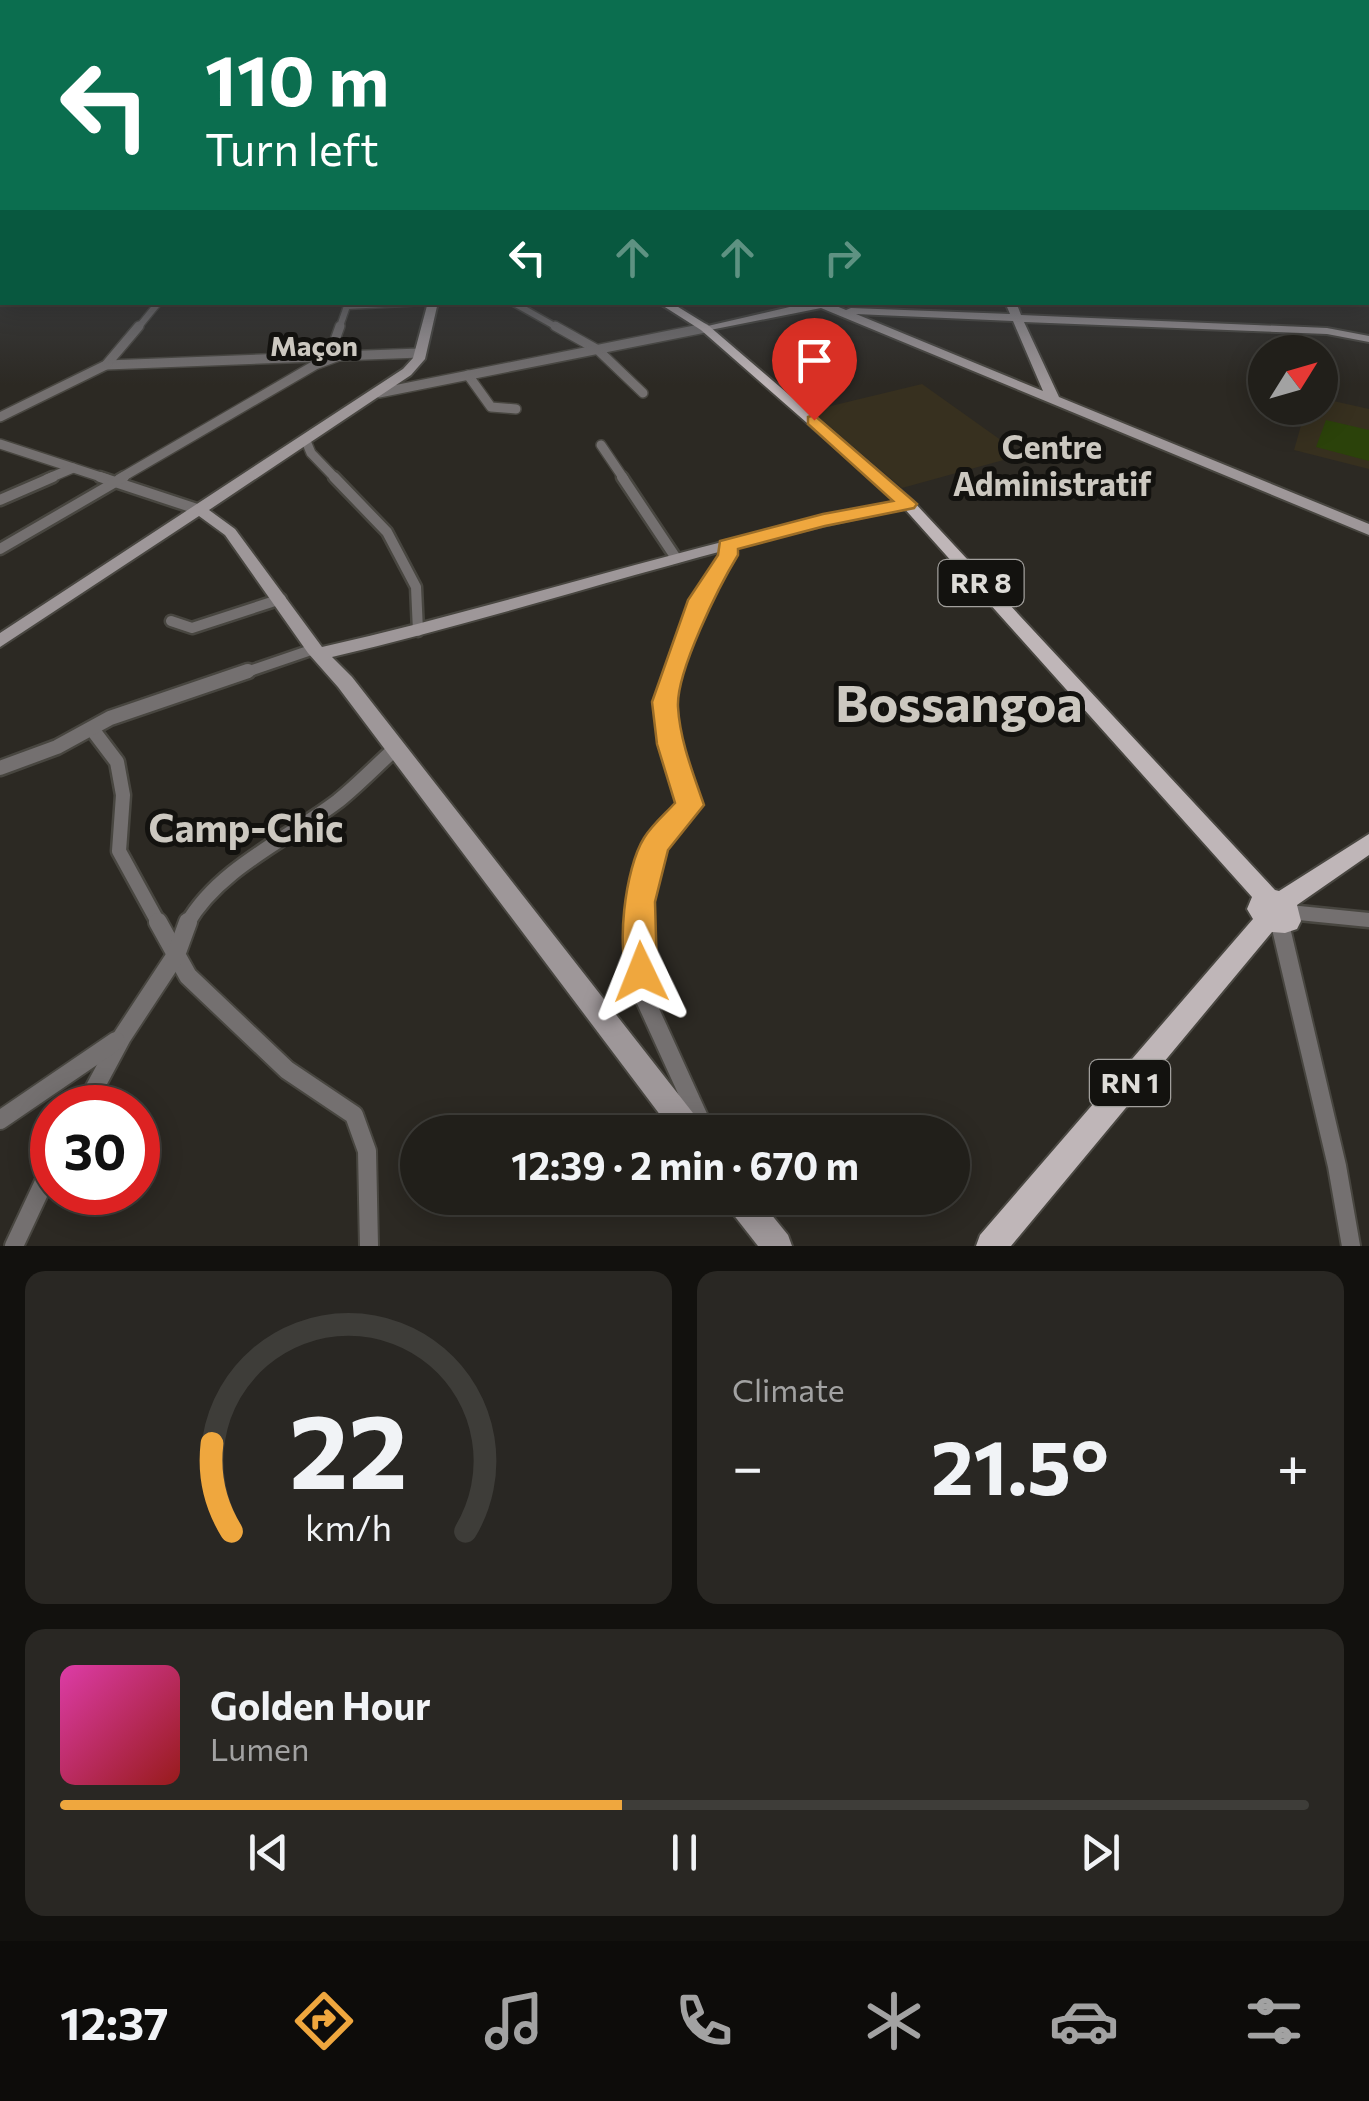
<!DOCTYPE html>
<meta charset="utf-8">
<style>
:root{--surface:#211f1a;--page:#292723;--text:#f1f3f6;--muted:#a2a2a2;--line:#3e3d39;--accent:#efa73e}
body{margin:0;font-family:Commissioner,sans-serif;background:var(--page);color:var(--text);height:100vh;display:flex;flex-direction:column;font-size:38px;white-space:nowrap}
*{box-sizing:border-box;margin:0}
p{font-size:32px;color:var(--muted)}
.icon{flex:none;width:55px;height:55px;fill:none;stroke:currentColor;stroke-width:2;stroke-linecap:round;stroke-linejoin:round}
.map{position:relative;height:1246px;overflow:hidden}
.side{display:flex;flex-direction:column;gap:25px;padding:25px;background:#12110e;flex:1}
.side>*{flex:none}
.hud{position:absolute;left:0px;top:0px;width:1370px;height:305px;box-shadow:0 5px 25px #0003,0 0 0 2px var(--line);background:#0b6e4f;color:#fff;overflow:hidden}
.needle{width:65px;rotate:53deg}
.buttons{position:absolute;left:1248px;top:335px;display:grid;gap:20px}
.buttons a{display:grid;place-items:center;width:90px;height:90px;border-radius:50%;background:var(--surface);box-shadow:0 5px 25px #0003,0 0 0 2px var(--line);font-size:50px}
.speed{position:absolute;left:30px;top:1085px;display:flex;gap:20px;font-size:50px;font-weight:700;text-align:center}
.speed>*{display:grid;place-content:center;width:130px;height:130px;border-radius:50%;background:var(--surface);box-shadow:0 5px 25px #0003,0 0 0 2px var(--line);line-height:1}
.speed .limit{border:15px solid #d22;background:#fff;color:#111}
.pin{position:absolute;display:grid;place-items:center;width:85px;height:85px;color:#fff;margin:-102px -42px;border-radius:50% 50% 50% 0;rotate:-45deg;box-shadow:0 0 10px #0007}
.pin .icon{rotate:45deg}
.me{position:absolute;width:110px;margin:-55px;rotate:358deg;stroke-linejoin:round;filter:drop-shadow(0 0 8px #0008)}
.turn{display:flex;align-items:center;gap:35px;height:210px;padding:0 40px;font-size:45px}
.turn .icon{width:130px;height:130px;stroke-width:2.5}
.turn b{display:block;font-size:70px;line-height:85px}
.lanes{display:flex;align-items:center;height:95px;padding:0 40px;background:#0003;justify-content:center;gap:50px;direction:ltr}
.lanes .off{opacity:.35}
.big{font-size:75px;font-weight:700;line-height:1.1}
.side .card{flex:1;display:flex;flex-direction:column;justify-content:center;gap:15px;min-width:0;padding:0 35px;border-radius:20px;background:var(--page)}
.side .dial{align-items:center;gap:0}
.dial svg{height:260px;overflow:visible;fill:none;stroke:var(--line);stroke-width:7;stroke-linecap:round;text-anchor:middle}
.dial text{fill:var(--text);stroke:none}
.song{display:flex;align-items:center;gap:30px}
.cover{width:120px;height:120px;border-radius:15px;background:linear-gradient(135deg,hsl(320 70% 55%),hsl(0 70% 35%))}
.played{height:10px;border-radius:5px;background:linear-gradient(90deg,var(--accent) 45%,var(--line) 45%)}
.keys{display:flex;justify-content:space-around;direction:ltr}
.heat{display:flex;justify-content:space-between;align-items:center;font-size:55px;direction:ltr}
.side .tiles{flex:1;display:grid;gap:25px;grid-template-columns:1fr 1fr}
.card:last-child{grid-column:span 2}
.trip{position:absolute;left:400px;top:1115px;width:570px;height:100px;border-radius:50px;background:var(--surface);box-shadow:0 5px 25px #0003,0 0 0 2px var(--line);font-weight:700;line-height:100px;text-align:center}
.tab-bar{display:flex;height:160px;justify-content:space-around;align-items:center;background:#0d0c0a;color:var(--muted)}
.tab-bar .icon{width:70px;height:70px}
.tab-bar .on{color:var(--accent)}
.tab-bar b{font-size:45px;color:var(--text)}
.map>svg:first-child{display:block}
</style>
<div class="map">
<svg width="1369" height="1246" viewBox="0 0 1369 1246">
<rect width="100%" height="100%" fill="#2c2923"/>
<g fill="#37301f">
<path d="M922 384 1022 455 902 488 810 411Z"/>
<path d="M1320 398 1369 409V469L1294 450 1306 408H1320Z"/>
</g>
<path fill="#2b420a" d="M1326 420 1369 430V461L1316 447Z"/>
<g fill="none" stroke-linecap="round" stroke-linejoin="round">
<path stroke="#6e6c66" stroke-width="68" d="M0 237 2 235"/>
<defs>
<g id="street-far4">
<path d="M512 302 560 329"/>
<path d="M137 329 159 302"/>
<path d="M339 329 347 306 423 302"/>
</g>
<g id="street-far3">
<path d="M555 326 598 350 643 393"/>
<path d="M329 357 340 326"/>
<path d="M106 365 420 353"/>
<path d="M468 375 491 407 516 409"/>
<path d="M379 393 705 328"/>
<path d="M0 417 106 365 139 326"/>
<path d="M306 441 311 453 336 479"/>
<path d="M0 444 107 479"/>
<path d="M601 445 624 479"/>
<path d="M47 479 73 468"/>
<path d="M119 479 315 365 339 356"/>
</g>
<g id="street-far2">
<path d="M100 477 200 510"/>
<path d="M334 477 387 532 416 587 418 631"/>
<path d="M622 477 676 558"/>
<path d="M0 500 53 477"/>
<path d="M0 549 124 477"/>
<path d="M171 621 192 628 281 599"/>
<path d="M241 674 314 649"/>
<path d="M674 674 699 600 728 555 727 546"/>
</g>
<g id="street-far1">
<path d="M92 729 117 762 123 795 119 851 159 924"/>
<path d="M0 768 57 747 110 718 248 671"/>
<path d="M1289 912 1369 920"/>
<path d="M187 924C219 868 288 839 338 801 358 785 377 765 396 748"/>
<path d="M640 924V902L655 845 690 805 670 744 665 702 675 671"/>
</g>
<g id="street">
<path d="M158 922 188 976 287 1070 354 1115 367 1151 369 1246"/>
<path d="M640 922 643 995 700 1120 701 1132"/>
<path d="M1280 924 1337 1166 1351 1246"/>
<path d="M84 1108 122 1037 176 955 188 922"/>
<path d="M0 1120 116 1041"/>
<path d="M14 1246 52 1165"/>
</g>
<g id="secondary">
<path d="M428 302H438L425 359 411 375 209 510 235 529 322 647C519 602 710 537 908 500L915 504 908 508C713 545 525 612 332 657L352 677 700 1122 704 1132H673L338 687 308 653 225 535 199 516 0 647V633L403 369 413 358Z"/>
<path d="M811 302H826L846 310 851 308 1010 314 1005 302H1016L1021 315 1327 328 1369 336V342L1327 334 1024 322 1059 397 1369 524V535L821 308 705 331 699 328ZM856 314 1013 321 1043 391Z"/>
<path d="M725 1198H758L788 1235 792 1246H758L729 1209Z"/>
</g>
<path id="primary" d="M657 302H670L709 326 913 501 1275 890 1279 891 1369 834V855L1297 905 1301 921 1297 929 1285 933 1272 932 1011 1246H976L980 1235 1253 919 1247 909 1252 897 903 507 701 330Z"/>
</defs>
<use href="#street-far4" stroke="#484640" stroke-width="9"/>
<use href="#street-far3" stroke="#484640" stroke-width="12"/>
<use href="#street-far2" stroke="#484640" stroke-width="15"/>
<use href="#street-far1" stroke="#484640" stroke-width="19"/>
<use href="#street" stroke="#484640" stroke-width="22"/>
<use href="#secondary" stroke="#484640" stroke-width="4"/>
<use href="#primary" stroke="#484640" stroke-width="4"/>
<use href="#street-far4" stroke="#747070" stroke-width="6"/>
<use href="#street-far3" stroke="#747070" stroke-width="9"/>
<use href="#street-far2" stroke="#747070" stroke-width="10"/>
<use href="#street-far1" stroke="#747070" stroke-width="14"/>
<use href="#street" stroke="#747070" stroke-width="18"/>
<use href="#secondary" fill="#9e9799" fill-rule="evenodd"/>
<use href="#primary" fill="#bfb6b8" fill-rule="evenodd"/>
</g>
<linearGradient id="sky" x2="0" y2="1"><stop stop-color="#181713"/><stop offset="0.55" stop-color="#454950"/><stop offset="1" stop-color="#454950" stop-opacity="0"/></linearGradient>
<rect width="1369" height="385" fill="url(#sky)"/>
<path fill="#efa73e" stroke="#9b6d28" stroke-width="2.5" d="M814 415 917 504 914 508 825 526 738 549V555C719 586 676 672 678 707 680 741 693 773 704 805L668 850 655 902 657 972 652 983 641 987 630 983C615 951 625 868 644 838 652 825 665 814 675 803L657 744 652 702 688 600 718 555 720 541 823 514 893 501 808 424V417Z"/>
<g text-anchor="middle" stroke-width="10" stroke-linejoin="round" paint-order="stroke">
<g font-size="28" font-weight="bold" fill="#ccc8c0" stroke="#13120f">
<text x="314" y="356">Maçon</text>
</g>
<g fill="#13120f" stroke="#a19f9c" stroke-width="2.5">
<rect x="938.5" y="560" width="85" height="46" rx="8"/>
<rect x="1090" y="1060" width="80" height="46" rx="8"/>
</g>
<g font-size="28" font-weight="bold" fill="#dedcd8">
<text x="981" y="593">RR 8</text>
<text x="1130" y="1093">RN 1</text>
</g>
<g font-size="32" font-weight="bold" fill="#ccc8c0" stroke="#13120f">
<text x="1052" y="459">Centre<tspan x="1052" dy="37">Administratif</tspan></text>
</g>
<g font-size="38" font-weight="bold" fill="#ccc8c0" stroke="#13120f">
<text x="246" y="842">Camp-Chic</text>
</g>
<g font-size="50" font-weight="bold" fill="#ccc8c0" stroke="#13120f">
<text x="959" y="722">Bossangoa</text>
</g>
</g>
</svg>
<div class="buttons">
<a><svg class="needle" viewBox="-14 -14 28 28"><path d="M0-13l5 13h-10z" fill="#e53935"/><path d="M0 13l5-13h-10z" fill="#a2a2a2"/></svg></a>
</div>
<div class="speed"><div class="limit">30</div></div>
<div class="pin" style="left:814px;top:420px;background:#d93025"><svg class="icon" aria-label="arrive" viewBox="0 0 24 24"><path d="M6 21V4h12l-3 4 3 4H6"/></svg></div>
<svg class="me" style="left:641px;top:972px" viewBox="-20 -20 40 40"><path d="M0-17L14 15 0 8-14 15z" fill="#efa73e" stroke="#fff" stroke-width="4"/></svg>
<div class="trip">12:39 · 2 min · 670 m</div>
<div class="hud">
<div class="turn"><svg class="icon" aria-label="left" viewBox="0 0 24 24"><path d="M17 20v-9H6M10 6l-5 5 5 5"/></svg><div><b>110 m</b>Turn left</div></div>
<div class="lanes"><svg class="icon" aria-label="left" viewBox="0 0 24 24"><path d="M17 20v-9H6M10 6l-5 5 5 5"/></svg><svg class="icon off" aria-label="ahead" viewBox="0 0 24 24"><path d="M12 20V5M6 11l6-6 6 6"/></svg><svg class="icon off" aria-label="ahead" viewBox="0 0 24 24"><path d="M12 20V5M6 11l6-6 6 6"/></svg><svg class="icon off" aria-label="right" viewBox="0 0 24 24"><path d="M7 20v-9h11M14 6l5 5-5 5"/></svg></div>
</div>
</div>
<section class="side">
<div class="tiles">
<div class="card dial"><svg viewBox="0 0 100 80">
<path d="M14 69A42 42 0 1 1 86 69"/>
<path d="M14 69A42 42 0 0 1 8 42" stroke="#efa73e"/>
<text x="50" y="56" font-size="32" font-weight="700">22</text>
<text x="50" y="72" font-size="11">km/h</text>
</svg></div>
<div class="card"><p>Climate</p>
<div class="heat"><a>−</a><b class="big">21.5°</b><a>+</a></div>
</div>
<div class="card">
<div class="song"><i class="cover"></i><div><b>Golden Hour</b><p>Lumen</p></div></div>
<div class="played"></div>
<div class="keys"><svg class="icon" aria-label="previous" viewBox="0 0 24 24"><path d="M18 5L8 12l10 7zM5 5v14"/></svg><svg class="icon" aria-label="pause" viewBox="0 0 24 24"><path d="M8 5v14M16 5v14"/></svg><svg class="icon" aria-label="next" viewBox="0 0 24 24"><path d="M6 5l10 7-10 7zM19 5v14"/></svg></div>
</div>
</div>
</section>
<nav class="tab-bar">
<b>12:37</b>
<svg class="icon on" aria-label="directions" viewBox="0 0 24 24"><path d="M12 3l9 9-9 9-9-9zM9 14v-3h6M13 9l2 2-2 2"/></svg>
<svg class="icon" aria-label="music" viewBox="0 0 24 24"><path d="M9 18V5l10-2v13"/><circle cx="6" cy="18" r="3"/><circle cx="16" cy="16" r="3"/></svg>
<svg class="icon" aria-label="phone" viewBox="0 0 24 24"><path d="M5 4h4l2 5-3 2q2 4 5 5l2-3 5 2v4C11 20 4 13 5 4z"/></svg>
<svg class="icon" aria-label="climate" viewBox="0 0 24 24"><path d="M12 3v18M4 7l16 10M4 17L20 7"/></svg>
<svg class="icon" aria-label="car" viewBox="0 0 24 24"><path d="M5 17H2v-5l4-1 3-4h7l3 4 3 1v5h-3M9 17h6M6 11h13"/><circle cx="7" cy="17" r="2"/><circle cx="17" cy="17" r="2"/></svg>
<svg class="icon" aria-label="filters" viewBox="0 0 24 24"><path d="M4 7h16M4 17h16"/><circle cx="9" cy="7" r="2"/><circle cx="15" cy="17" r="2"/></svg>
</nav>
